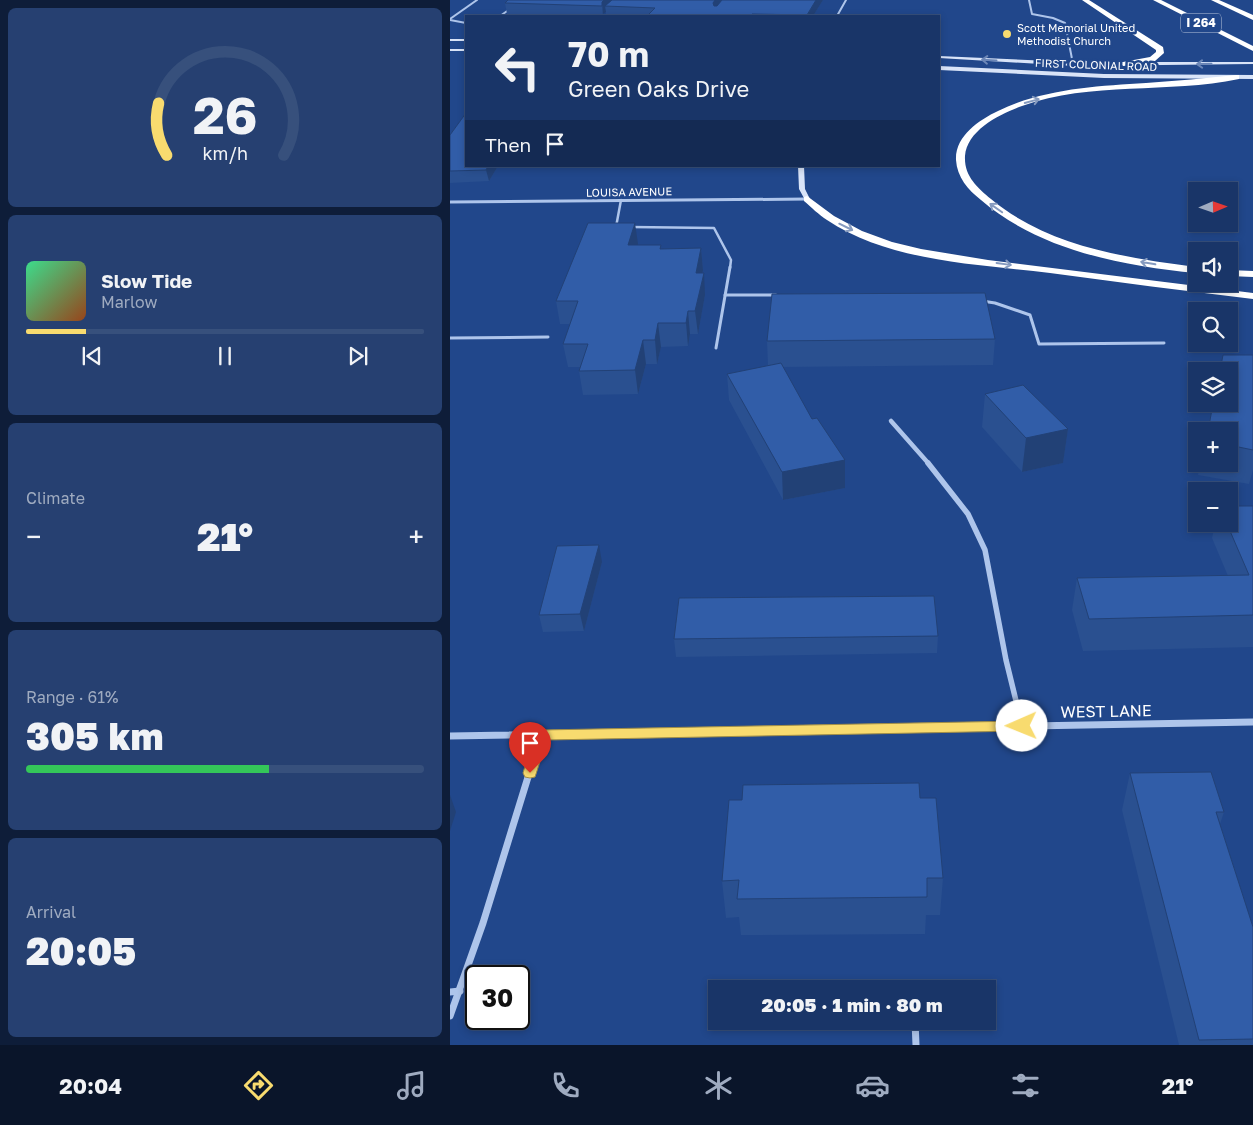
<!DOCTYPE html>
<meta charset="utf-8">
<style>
:root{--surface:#193568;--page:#264071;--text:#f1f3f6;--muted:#9fabc0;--line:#37507c;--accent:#f8db6f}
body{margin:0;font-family:"Golos Text",sans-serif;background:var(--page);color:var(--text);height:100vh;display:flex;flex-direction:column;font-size:19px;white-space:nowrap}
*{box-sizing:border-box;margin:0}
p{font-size:16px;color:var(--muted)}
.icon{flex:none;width:28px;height:28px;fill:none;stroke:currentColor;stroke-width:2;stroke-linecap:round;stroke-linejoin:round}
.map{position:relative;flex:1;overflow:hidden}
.sheet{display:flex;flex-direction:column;gap:8px;padding:8px;background:#0e1d39;width:450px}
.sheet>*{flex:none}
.hud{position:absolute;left:15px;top:15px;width:475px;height:152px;border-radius:0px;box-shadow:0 2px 8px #0003,0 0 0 1px var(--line);background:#193568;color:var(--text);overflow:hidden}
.needle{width:32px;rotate:88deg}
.controls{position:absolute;left:738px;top:182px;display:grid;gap:10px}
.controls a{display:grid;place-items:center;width:50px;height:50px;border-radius:0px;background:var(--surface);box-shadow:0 2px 8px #0003,0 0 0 1px var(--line);font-size:25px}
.speed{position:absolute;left:15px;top:965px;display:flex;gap:10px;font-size:25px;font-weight:700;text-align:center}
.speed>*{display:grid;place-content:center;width:65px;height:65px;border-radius:50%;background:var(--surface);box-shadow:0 2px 8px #0003,0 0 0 1px var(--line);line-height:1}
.speed .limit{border:2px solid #111;border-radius:8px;background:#fff;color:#111}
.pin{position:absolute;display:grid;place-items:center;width:42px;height:42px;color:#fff;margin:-51px -21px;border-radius:50% 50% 50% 0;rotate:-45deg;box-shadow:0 0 5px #0007}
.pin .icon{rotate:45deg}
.me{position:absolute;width:55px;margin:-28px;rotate:269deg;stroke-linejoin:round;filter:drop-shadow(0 0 4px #0008)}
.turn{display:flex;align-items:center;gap:18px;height:105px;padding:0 20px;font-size:22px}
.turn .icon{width:65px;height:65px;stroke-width:2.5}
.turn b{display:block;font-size:35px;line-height:42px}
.then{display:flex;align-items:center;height:48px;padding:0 20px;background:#0003;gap:10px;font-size:19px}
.big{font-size:38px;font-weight:800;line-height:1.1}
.sheet .widget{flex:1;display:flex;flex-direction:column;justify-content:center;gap:8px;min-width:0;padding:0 18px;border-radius:8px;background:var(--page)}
.sheet .dial{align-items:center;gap:0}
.dial svg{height:130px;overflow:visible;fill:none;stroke:var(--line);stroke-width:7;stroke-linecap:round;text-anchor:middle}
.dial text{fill:var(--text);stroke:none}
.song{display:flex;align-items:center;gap:15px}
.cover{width:60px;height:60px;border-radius:8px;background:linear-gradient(135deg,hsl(150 70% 55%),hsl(20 70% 35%))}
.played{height:5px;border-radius:2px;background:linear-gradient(90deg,var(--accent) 15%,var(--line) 15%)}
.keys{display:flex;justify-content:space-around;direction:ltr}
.heat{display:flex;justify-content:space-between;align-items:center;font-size:28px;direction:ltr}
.charge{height:8px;border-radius:4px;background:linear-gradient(90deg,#34c759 61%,var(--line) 0)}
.trip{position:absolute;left:258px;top:980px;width:288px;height:50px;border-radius:0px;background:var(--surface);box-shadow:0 2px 8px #0003,0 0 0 1px var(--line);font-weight:800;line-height:50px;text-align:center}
.dock{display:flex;height:80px;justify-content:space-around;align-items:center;background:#0a152a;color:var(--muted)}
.dock .icon{width:35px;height:35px}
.dock .selected{color:var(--accent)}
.dock b{font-size:22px;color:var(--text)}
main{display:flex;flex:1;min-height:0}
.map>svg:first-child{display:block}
</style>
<main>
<section class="sheet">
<div class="widget dial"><svg viewBox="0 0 100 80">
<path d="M14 69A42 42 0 1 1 86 69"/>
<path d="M14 69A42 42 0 0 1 9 37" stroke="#f8db6f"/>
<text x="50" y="56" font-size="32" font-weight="700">26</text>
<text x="50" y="72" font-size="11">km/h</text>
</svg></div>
<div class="widget">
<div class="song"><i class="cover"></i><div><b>Slow Tide</b><p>Marlow</p></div></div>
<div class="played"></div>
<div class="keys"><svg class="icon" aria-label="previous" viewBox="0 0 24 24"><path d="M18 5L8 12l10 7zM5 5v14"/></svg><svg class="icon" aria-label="pause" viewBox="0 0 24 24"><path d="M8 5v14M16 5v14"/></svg><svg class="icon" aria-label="next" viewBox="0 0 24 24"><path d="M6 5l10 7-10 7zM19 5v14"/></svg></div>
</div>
<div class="widget"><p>Climate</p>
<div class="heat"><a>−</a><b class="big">21°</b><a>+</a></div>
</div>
<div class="widget"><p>Range · 61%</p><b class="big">305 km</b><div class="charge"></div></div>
<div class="widget"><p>Arrival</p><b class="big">20:05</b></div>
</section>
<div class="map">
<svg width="803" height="1045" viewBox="0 0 803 1045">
<rect width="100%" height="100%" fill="#21478b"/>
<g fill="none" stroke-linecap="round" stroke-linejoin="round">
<g stroke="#aec5eb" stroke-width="2">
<path d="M579 0 582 14 603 18 615 23 623 64"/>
<path d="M50 16 60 9"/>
<path d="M387 16 396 0"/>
<path d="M0 19 27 0"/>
<path d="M0 20 16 23"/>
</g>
<g stroke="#aec5eb" stroke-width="2.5">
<path d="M166 227 171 200"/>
<path d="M181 227 264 228 281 260 280 268"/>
</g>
<g stroke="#aec5eb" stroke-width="3">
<path d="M275 295H326"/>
<path d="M532 301 545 303 580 315 589 344 714 343"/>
<path d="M0 338 98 337"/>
<path d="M266 348 280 267"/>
</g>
<path stroke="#aec5eb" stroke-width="3" d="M0 202 357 199"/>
<path stroke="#aec5eb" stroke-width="4.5" d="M441 421 479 464"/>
<path stroke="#aec5eb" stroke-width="5.5" d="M478 463 518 514 535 550 556 660 570 717"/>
<g stroke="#aec5eb" stroke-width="7">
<path d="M570 716 572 726"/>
<path d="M0 736 803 722"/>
<path d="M0 992 10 991"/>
<path d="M0 1016 33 923 91 735"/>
<path d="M465 1021 466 1045"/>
</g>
<g fill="#d9e4f8" fill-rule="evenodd">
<rect x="0" y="39" width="16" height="2"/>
<rect x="0" y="49" width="16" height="2"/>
<path d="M489 56 623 62H803V64L623 66 489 58Z"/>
<path d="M489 66 654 74 803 75V79L654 78 489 70Z"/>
<path d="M348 166H354L355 189 360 199 359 200H355L349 189Z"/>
</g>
<g fill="#fff" fill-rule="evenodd">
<path d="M632 0H639L713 47 714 53 705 61 673 66V62L700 57 706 52V50Z"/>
<path d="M703 0H711L803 46V51Z"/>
<path d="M761 0H769L803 15V20Z"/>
<path d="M786 75H789V79C718 94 641 81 572 106 550 114 517 130 515 156 514 176 527 187 541 199 597 246 676 258 746 267V273C672 266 589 250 531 200 518 190 507 177 506 160 505 136 529 120 548 111 593 89 646 86 696 83 726 81 756 78 786 75Z"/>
<path d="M357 196 384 216 412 231 442 242 471 249 538 260 803 293V299C735 291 668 282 600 273 528 264 439 262 377 220 369 215 361 207 354 201V197Z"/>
<path d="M779 270 803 271V277L779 276Z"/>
</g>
</g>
<g fill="#2a5090">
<path d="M58 0H373L363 16H156V12L153 14V16H102L57 14 55 3Z"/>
<path d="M0 135 48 166 39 181 0 183Z"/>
<path d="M188 244 187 245 211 249 251 248 253 270 252 273 255 295 248 334H240L238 346 211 347 207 364H196L188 394 133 395 129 371 130 367H118L113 344 120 324H110L106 301Z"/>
<path d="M545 339 543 365 332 367 395 488 333 500 279 400 277 374 318 366 317 341Z"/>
<path d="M803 355V470L799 484 748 475 750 464H779V431H757L763 404H779Z"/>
<path d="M535 394 618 429 613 463 572 472 532 427Z"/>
<path d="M803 506V647L633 651 622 610 627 578 778 576 762 538 765 524H779Z"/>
<path d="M152 562 134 631 93 632 89 615Z"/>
<path d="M488 636 487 653 226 657 224 639Z"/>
<path d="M680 773 774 812 770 824 803 927V1045H729L672 810Z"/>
<path d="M470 798 493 878 490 915H476L475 934 291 935 289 917 276 918 272 881Z"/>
</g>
<g fill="#224176">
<path d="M154 0H168L155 6 156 12 153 14V16L152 2Z"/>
<path d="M265 0H271V5L263 15V3Z"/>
<path d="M366 0H373L363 16H357Z"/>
<path d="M38 166H48L39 181 36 170Z"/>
<path d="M185 223 188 244 181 267 178 245Z"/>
<path d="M251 248 253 270 248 295 246 273Z"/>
<path d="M254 273 255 295 248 334 245 311Z"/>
<path d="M238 311 240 334 238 346 236 323Z"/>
<path d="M208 323 211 347 207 364 205 340Z"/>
<path d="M193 340 196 364 188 394 185 370Z"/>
<path d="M618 429 613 463 572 472 576 438Z"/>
<path d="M395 460V488L333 500 332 472Z"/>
<path d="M149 545 152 562 134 631 130 614Z"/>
<path d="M0 795 6 812 0 831Z"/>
</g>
<g fill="#315da8" stroke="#224176">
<path d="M58 0H154L152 2V6L55 3Z"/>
<path d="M162 0H265L263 3 264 6H267L272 0H366L357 15 302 14 300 16H197L205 8 155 6Z"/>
<path d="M16 113V166H38L36 170 0 171V135Z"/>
<path d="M138 223H185L178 245H211L210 249 251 248 246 273H254L245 311H238L236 323H208L205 340H193L185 370 129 371 138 344H113L128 301H106Z"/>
<path d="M535 293 545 339 317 341 322 294Z"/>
<path d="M773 355H803V450L779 445V431H758L763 404H779V371H770Z"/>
<path d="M331 363 362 419 367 418 395 460 332 472 277 374Z"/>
<path d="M573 385 618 429 576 438 535 394Z"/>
<path d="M779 506H803V615L639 619 627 578 799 575 777 524H779Z"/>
<path d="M149 545 130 614 89 615 107 546Z"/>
<path d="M484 596 488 636 224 639 229 598Z"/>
<path d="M761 772 774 812H766L803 927V1039L749 1040 680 773Z"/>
<path d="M469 783 470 798H486L493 878H477V897L287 899 289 880 272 881 279 800H292L293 785Z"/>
</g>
<defs><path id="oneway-shaft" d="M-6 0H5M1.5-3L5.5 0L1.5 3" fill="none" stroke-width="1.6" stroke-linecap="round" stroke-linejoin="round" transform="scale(1.25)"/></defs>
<g stroke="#6b86b7">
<use href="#oneway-shaft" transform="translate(539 60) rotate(-177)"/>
<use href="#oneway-shaft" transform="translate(754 64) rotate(179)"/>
</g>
<g stroke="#859abf">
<use href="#oneway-shaft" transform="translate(582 101) rotate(-15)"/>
<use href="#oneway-shaft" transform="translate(546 208) rotate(-145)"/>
<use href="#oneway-shaft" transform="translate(396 227) rotate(26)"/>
<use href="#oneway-shaft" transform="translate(698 263) rotate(-170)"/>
<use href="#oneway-shaft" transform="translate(554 264) rotate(8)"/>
</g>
<path fill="#f8db6f" stroke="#a18e48" d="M572 721 577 722 579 726 577 730 572 731 97 740 85 777 80 778 75 777 73 773 84 735 86 731 91 730Z"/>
<circle fill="#f8db6f" stroke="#21478b" stroke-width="2" cx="557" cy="34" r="5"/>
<g text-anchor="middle" stroke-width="5" stroke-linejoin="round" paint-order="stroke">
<g font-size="11" fill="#fff" stroke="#21478b" text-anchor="start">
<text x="567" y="32">Scott Memorial United<tspan x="567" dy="13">Methodist Church</tspan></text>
</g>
<g font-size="11" fill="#fff" stroke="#21478b">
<text transform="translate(646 65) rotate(2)" y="4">FIRST COLONIAL ROAD</text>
<text transform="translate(179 192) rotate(-1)" y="4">LOUISA AVENUE</text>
</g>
<rect fill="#21478b" stroke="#bcc8dc" stroke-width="1" x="731" y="13.5" width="40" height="19" rx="4"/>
<g font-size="12" font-weight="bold" fill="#fff">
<text x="751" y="27">I 264</text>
</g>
<g font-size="16" fill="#fff" stroke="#21478b">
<text transform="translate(656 711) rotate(-1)" y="6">WEST LANE</text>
</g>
</g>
</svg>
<div class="controls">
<a><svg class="needle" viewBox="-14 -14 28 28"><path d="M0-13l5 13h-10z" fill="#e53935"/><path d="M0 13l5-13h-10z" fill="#9fabc0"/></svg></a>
<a><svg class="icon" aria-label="sound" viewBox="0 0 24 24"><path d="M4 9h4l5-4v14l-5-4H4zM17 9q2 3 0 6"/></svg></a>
<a><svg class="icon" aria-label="search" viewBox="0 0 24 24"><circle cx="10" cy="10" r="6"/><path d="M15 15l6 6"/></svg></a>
<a><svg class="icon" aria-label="layers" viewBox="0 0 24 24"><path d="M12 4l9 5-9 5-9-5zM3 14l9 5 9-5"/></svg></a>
<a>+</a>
<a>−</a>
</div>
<div class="speed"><div class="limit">30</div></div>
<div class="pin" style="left:80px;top:773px;background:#d93025"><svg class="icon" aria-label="arrive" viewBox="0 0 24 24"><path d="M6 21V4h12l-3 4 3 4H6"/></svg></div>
<svg class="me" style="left:572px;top:726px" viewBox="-20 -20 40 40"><circle r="19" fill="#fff"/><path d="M0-13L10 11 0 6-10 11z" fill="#f8db6f"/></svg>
<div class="trip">20:05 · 1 min · 80 m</div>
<div class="hud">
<div class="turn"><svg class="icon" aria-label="left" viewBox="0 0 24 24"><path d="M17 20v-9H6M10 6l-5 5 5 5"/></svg><div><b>70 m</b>Green Oaks Drive</div></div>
<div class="then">Then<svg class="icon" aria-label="arrive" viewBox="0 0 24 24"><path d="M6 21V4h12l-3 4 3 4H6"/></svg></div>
</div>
</div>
</main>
<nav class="dock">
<b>20:04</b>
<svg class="icon selected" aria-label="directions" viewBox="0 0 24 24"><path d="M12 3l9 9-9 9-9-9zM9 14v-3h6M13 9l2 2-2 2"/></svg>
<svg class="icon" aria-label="music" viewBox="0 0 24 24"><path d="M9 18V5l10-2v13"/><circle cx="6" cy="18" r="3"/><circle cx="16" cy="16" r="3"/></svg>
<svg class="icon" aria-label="phone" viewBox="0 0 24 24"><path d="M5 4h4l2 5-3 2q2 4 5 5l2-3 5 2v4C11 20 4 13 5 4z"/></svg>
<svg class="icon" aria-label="climate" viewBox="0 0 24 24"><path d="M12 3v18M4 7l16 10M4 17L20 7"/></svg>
<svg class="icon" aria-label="car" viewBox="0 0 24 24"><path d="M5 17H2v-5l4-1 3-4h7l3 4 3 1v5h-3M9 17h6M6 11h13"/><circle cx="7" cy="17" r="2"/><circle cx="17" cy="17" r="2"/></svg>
<svg class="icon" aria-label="filters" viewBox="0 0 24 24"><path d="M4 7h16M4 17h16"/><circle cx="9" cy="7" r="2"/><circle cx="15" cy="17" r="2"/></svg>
<b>21°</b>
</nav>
